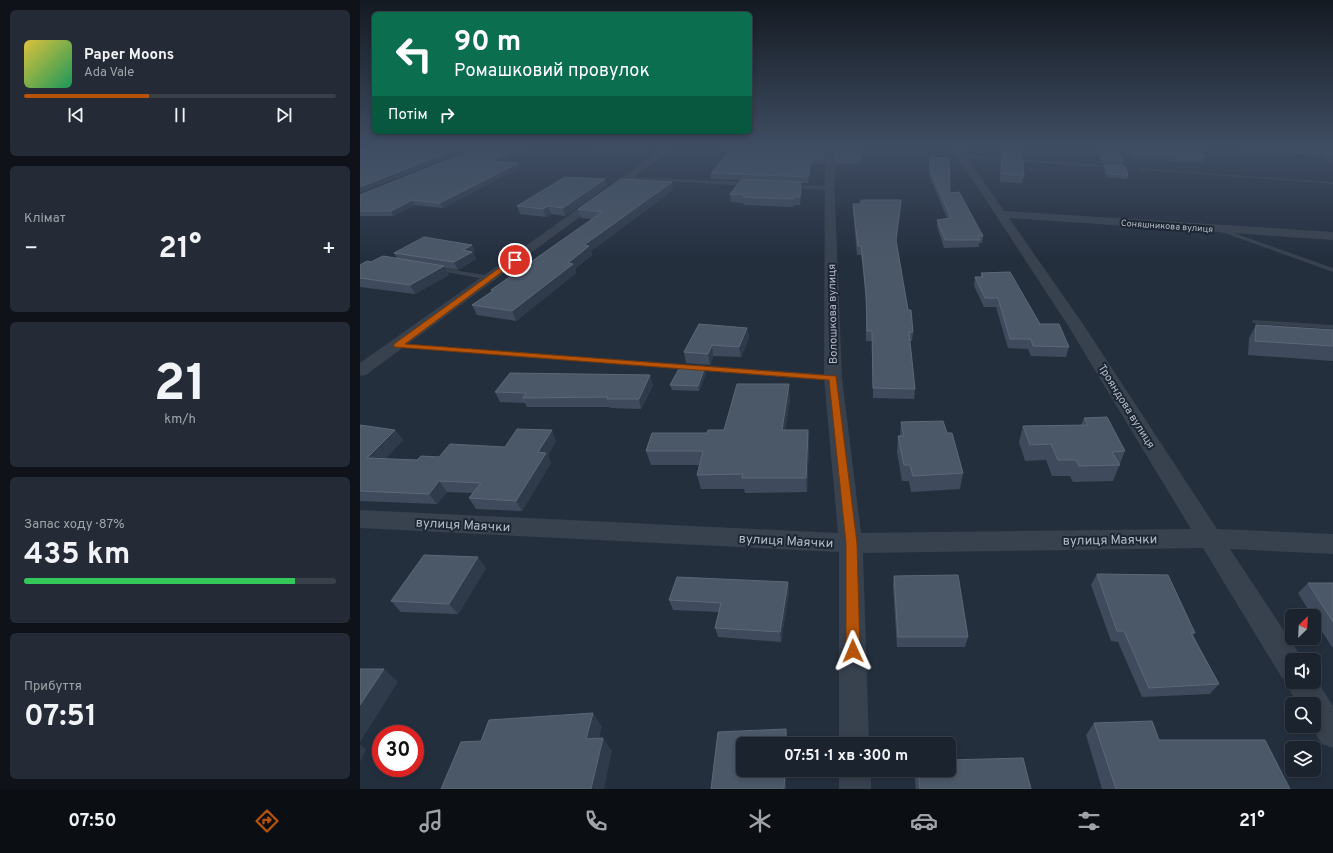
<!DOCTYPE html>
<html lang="uk">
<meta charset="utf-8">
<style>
:root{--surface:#1b232e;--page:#242b36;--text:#f1f3f6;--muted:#a0a4aa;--line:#39404a;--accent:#b45309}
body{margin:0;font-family:Overpass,sans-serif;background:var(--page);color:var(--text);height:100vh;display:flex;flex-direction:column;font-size:15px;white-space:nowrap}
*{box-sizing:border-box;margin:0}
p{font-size:13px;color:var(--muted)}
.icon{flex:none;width:22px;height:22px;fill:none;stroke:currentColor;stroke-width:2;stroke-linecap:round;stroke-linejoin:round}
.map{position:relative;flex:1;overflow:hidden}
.side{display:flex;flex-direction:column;gap:10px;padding:10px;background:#0f1319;width:360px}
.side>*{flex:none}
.guide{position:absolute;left:12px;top:12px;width:380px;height:122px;border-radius:6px;box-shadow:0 2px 6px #0003,0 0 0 1px var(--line);background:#0b6e4f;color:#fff;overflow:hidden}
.needle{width:26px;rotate:24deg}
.buttons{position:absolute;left:925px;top:609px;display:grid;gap:8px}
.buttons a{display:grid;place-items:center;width:36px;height:36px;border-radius:6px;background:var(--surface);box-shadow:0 2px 6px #0003,0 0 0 1px var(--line);font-size:20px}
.speed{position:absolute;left:12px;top:725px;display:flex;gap:8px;font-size:20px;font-weight:700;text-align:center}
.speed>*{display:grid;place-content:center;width:52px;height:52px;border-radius:50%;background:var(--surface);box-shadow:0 2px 6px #0003,0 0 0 1px var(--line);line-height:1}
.speed .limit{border:6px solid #d22;background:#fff;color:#111}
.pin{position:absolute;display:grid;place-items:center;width:34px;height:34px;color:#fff;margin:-17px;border:2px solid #fff;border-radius:50%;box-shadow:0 1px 4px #0007}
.me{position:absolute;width:44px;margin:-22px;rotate:359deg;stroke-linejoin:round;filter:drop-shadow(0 0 3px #0008)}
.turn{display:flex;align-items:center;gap:14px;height:84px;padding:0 16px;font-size:18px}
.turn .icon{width:52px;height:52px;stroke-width:2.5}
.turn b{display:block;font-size:28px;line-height:34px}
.then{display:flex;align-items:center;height:38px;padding:0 16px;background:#0003;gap:8px;font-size:15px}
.big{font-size:30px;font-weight:700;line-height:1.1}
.side .card{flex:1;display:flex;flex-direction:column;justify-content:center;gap:6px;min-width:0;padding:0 14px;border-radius:6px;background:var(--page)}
.side .dial{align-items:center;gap:0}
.dial b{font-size:52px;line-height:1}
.song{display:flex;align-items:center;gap:12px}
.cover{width:48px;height:48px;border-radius:6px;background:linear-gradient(135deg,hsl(50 70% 55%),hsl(150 70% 35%))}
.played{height:4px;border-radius:2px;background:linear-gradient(90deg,var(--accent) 40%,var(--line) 40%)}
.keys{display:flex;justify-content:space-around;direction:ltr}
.heat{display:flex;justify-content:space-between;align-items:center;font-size:22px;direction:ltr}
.charge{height:6px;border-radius:3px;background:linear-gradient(90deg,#34c759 87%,var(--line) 0)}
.trip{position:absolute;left:376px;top:737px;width:220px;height:40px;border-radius:6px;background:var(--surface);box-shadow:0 2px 6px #0003,0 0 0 1px var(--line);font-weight:700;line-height:40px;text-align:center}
.menu{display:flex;height:64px;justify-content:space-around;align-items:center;background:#0b0e12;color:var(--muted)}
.menu .icon{width:28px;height:28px}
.menu .selected{color:var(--accent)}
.menu b{font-size:18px;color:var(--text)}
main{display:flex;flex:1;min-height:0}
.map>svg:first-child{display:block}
</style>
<main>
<section class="side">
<div class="card">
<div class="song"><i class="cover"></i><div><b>Paper Moons</b><p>Ada Vale</p></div></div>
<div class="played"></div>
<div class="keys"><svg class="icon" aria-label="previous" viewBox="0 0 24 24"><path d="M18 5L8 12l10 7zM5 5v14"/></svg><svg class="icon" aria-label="pause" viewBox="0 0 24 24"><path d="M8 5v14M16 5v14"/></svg><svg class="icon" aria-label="next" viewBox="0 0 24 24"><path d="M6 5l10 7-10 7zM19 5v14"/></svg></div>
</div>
<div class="card"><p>Клімат</p>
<div class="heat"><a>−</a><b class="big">21°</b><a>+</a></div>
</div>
<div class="card dial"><b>21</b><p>km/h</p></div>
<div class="card"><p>Запас ходу · 87%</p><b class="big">435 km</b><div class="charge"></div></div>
<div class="card"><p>Прибуття</p><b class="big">07:51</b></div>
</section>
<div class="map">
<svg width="973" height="789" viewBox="0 0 973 789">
<rect width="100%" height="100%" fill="#242f3e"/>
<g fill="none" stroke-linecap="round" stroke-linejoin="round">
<g stroke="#3f5557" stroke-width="1.5" stroke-dasharray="1.5 1.5" stroke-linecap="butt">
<path d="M90 154 103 155"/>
<path d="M780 169 973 183"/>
</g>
<g fill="#38414e" fill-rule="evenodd">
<path d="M601 155 768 167 770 168 768 169 599 157Z"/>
<path d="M266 177 391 182 394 184 391 186 268 179 266 178Z"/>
<path d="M428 185 470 186 473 188 470 190 430 188 427 186Z"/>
<path d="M856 228H860L973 268V272L856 230Z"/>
<path d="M76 267 130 276 133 278 130 280 74 270 73 269Z"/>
<path d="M893 320 973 325V329L896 324 892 322Z"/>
<path d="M34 343 473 375 477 378 473 381 37 347H34L33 345Z"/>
</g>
<g fill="#38414e" fill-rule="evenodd">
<path d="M304 148H313L6 375 0 376V363Z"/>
<path d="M465 148H473L482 378 501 533 831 529 707 324 592 148H600L644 211 973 232V240L649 218 723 324 857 529 973 534V554L870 549 942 658 943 660H932V682H954V676L973 706V748L962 744 951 726H954V704H938L931 692 927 680 922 678 843 548 503 553 509 744H479V552L0 528V510L478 533 464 378Z"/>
<path d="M960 149 973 158V165L957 154V150Z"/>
<rect x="479" y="770" width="32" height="19"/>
</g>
<path fill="#465061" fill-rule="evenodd" d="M885 148H937L973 150V156L890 151Z"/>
</g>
<g fill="#3f4b5c">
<path d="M0 148H111L0 192Z"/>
<path d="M232 148H286L275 155 234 152Z"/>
<path d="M365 148H463V164H451L448 183H441L442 190 440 205H434L433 207 384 205 383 203 371 202 370 194 382 180 351 179V173L370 151 365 150Z"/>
<path d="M475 148H502L500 164H475Z"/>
<path d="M641 148H660V155L664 176 662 183 640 182 641 156Z"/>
<path d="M738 148H757L763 161 762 165 742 164 738 150Z"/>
<path d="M762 148H840L842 150 841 152 845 157 843 163 774 159Z"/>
<path d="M570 157 590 193 623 236 622 243H619V247L584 248 577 226V220L587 218 569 175Z"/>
<path d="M138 161 159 168 83 208 54 205 33 216H0V195Z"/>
<path d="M745 165 768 175 767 179 746 177 744 169Z"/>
<path d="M245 179 247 186 205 216 191 214 186 217 160 214 157 206Z"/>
<path d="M313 190 231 251 232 255 215 269 216 273 156 321 117 315 112 305 131 292V290L232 219 221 218 218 209Z"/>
<path d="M493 204 541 208 536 242 548 310 553 332 552 341H550L555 389 554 399 513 398 512 341H506V302L502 261 501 255H497L493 212Z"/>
<path d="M112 245 115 252 113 253 116 259 98 270 85 268 89 275 55 294 0 287V265L37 258 34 253Z"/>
<path d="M621 273 680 324 709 347 706 357 671 356 668 349 648 348 636 307H624L614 286 615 277H621Z"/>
<path d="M896 325 973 330V361L888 355 889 338Z"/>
<path d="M387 328 389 338 381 357 353 356 350 365 326 363 324 352Z"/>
<path d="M346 373 339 391 312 390 310 385Z"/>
<path d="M293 385 281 409 250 408V407H167L165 403 140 402 135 392Z"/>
<path d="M430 399 425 430H448L449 444 447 492 385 493 384 489H341L337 475 340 465H291L286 451 347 433 364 430Z"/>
<path d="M724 418 765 451 753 481 713 482 710 476H692L686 460 665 461 659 442 663 426 721 425Z"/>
<path d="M541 422 587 433 603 473 600 489 551 492 549 481H542L537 452 538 436H540Z"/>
<path d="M0 425 35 430 43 440 25 459 57 460 145 447 196 441 188 455 191 463 162 511 116 509 109 498 113 493 87 492 77 504 0 501Z"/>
<path d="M126 568 98 614 41 612 31 601Z"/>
<path d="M737 574 835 633 833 635 859 684 850 694 782 697 758 642 751 641 731 585Z"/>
<path d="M534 576 608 637 605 647H537L533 586Z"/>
<path d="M948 583H973V647H972L954 619V616H952L938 593Z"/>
<path d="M429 591 421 642 358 637 355 628 359 612 313 610 309 600Z"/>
<path d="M734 723 799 740 930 789H742L726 735Z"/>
<path d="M555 770H589L671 789H556L554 773Z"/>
</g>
<g fill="#2f3b4b">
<path d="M99 148H111L0 192V187Z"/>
<path d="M157 148H168L131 165 129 161Z"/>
<path d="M273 148H286L275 155Z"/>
<path d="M502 148 500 164V158Z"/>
<path d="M451 158V164L448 183V177Z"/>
<path d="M158 163 159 168 83 208 80 203Z"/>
<path d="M245 179 247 186 205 216 203 208Z"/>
<path d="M312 182 313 190 231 251 232 255 215 269 216 273 156 321 152 311 208 263 224 245Z"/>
<path d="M441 182 442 190 440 205V197Z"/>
<path d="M52 200 54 205 33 216 31 211Z"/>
<path d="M541 200V208L535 248Z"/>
<path d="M188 206 191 214 186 217 183 209Z"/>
<path d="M112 245 115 252 113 253 116 259 98 270 94 262 103 250Z"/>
<path d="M84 266 89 275 55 294 50 285Z"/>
<path d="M387 328 389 338 381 357 379 347Z"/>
<path d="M352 345 353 356 350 365 348 354Z"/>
<path d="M345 367 346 373 339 391 338 386Z"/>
<path d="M290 375 293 385 281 409 279 399Z"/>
<path d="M429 384 430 399 423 444 422 430Z"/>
<path d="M35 430 43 440 15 469 7 458Z"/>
<path d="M192 430 196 441 188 455 191 463 162 511 156 501 178 452Z"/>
<path d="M448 430 449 444 447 492 446 478Z"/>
<path d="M79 481 87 492 77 504 69 494Z"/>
<path d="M118 557 126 568 98 614 89 604Z"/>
<path d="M428 582 429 591 421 642 420 632Z"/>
<path d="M24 669 38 682 0 742V705Z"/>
<path d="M233 713 242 727 236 752 226 739Z"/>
<path d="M426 729 428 739V744H426Z"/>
<path d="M243 738 252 751 244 789H231Z"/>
<path d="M0 745 6 749 0 762Z"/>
<path d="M425 770H427L426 789H424Z"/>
</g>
<g fill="#4b5868" stroke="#5c6777">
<path d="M0 148H99L0 187V159L8 155H0Z"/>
<path d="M118 148H157L129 161 158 163 80 203 52 200 31 211H0V195Z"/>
<path d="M373 148H463V158H451L448 177 351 173Z"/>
<path d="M475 148H502L500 158H475Z"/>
<path d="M642 148H660L661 154 641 153Z"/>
<path d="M739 148H757L763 161 743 160Z"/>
<path d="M770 148H840L842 150H839L845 157 776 153Z"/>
<path d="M642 154 662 156 664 176 641 174Z"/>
<path d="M570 157 589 158 590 193 599 192 623 236H618L620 240H585L577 220 591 218 570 169Z"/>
<path d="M745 165 765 166 768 175 748 174Z"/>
<path d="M205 177 245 179 203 208 188 206 183 209 157 206Z"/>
<path d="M261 179 312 182 224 245 229 246 208 263 213 264 152 311 112 305 133 291 131 290 242 212 218 209Z"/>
<path d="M382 179 441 182 440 197H433V199L383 197 384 195 370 194Z"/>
<path d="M501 200H541L536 240 548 310H551L553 332H549L555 389 513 388 512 331H507L506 293 502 253 501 246H498L493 204H501Z"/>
<path d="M64 237 112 245 103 250 112 252 94 262 34 253Z"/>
<path d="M23 256 84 266 50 285 0 278V265L7 261 11 262Z"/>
<path d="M650 272 680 324H699L709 347 673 346 671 339H650L638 298H625L615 277H623L621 273Z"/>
<path d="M339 324 387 328 379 347 352 345 348 354 324 352Z"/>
<path d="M896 325 973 330V346L895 341Z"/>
<path d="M321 365 345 367 338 386 310 385Z"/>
<path d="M150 373 290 375 279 399H247L248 397 163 398 166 393 135 392Z"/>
<path d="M377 384H429L422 430H448L446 478H382L383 474 337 475 343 451H286L292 433H347L348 430H364Z"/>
<path d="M747 417 765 451 752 452 760 465 719 466 716 460H698L691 444 670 445 663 426 728 425 724 418Z"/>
<path d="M583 421 587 433H592L603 473 553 476 550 465H544L538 436H544L541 422Z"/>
<path d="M0 425 35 430 7 458 57 460 61 456 79 457 90 444 145 447 157 429 192 430 178 452 186 453 156 501 109 498 121 483 79 481 69 494 0 491Z"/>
<path d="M64 555 118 557 89 604 31 601Z"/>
<path d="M737 574 808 575 835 633H831L859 684 789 688 764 631H757Z"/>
<path d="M598 575 608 637H538L534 576Z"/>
<path d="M317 577 428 582 420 632 355 628 361 603 309 600Z"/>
<path d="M948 583H973V622Z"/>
<path d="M0 669H24L0 705Z"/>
<path d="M233 713 226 739 243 738 231 789H81L101 742 121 741 129 720Z"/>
<path d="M792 721 799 740H905L930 789H756L734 723Z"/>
<path d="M426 729V744H383V770H425L424 789H351L358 732Z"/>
<path d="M663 758 671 789H560L558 770H589V760Z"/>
</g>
<linearGradient id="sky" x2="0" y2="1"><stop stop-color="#141a22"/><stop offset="0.57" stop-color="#3f4d63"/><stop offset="1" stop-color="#3f4d63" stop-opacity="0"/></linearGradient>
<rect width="973" height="258" fill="url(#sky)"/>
<path fill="#b45309" stroke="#753606" d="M153 258 158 260 45 344 476 376 497 543 500 651 498 656 493 658 488 656 486 651V543L469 380 34 347V344Z"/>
<g text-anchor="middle" stroke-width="4" stroke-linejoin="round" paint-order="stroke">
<g font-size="9" fill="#b4bcc9" stroke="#1d2633">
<text transform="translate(807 226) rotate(4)" y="3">Соняшникова вулиця</text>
</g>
<g font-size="11" fill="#b4bcc9" stroke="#1d2633">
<text transform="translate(472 314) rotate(-91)" y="4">Волошкова вулиця</text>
<text transform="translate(767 406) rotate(58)" y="4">Трояндова вулиця</text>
</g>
<g font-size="13" fill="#b4bcc9" stroke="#1d2633">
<text transform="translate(103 524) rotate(3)" y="5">вулиця Маячки</text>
<text transform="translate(750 539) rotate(-1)" y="5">вулиця Маячки</text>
<text transform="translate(426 540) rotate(3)" y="5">вулиця Маячки</text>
</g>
</g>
</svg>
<div class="buttons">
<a><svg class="needle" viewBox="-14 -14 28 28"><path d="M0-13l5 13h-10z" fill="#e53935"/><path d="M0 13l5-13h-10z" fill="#a0a4aa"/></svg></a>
<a><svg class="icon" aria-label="sound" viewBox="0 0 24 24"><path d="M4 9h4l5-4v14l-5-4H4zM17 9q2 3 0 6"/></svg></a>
<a><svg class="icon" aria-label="search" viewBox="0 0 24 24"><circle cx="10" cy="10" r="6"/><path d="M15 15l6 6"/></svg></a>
<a><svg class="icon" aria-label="layers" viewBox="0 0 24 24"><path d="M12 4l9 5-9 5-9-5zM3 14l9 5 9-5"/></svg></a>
</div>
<div class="speed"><div class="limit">30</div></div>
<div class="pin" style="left:155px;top:260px;background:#d93025"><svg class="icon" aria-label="arrive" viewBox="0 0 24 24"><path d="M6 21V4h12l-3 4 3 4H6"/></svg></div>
<svg class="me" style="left:493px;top:651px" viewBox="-20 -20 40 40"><path d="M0-17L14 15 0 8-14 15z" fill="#b45309" stroke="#fff" stroke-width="4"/></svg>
<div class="trip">07:51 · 1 хв · 300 m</div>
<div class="guide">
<div class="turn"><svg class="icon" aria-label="left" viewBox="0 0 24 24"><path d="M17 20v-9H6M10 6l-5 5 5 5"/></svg><div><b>90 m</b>Ромашковий провулок</div></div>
<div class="then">Потім<svg class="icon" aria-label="right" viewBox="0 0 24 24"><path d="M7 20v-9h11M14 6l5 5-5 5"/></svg></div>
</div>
</div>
</main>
<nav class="menu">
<b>07:50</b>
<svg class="icon selected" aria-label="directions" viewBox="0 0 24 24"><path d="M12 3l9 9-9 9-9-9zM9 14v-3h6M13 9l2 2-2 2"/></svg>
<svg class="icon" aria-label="music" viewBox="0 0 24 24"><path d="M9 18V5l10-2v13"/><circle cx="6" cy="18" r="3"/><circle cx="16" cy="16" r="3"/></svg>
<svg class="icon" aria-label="phone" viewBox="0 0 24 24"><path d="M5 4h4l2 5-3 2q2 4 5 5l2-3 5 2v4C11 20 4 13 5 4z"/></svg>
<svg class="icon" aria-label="climate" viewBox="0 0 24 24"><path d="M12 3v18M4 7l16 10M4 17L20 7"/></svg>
<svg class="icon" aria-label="car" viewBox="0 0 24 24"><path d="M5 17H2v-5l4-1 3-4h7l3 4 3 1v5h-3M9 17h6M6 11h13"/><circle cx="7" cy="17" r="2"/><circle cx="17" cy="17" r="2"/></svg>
<svg class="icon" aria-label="filters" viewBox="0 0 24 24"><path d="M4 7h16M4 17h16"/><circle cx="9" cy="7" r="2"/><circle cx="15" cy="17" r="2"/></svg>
<b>21°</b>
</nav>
